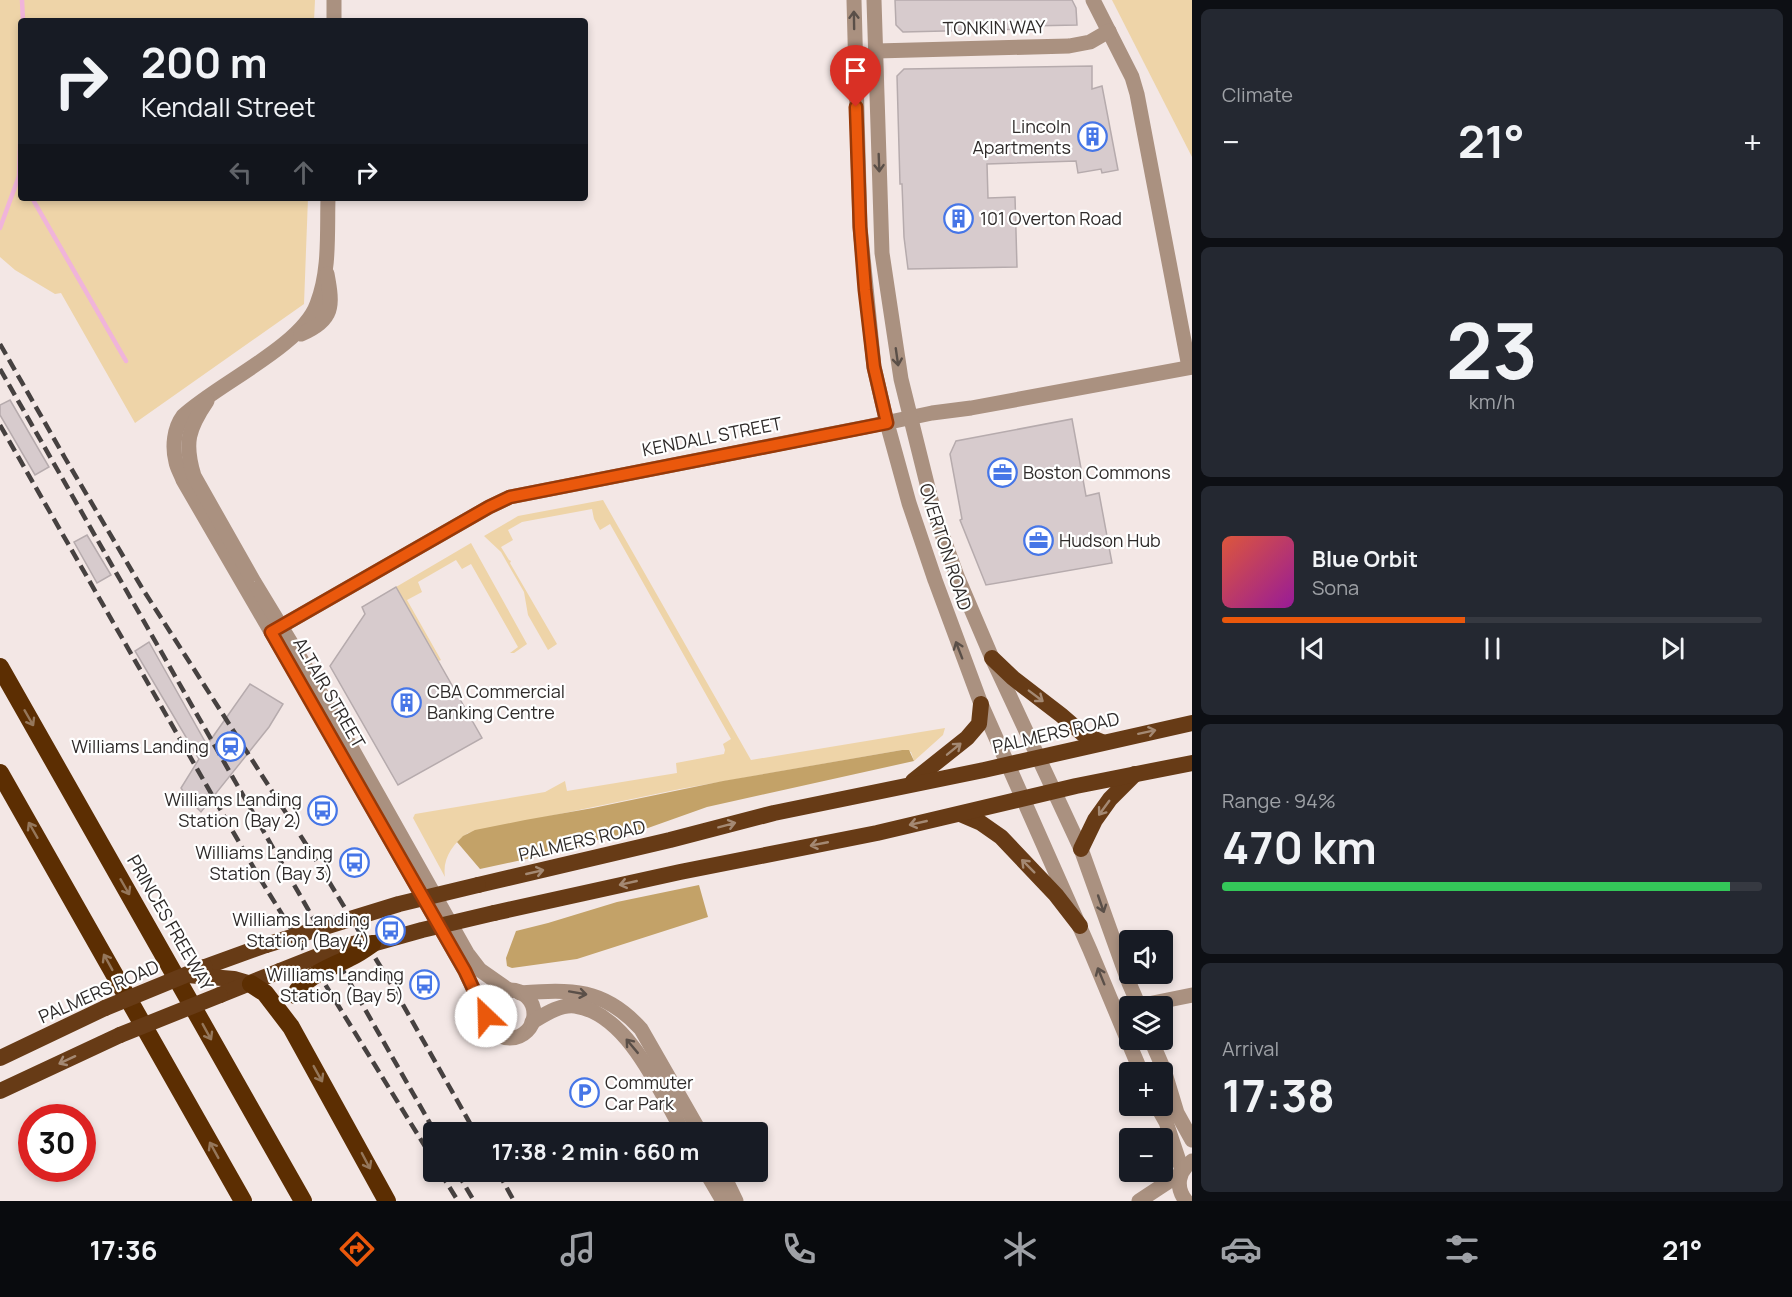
<!DOCTYPE html>
<meta charset="utf-8">
<style>
:root{--surface:#171b24;--page:#242831;--text:#f1f3f6;--muted:#9ea1a6;--line:#363941;--accent:#ea580c}
body{margin:0;font-family:Manrope,sans-serif;background:var(--page);color:var(--text);height:100vh;display:flex;flex-direction:column;font-size:22px;white-space:nowrap}
*{box-sizing:border-box;margin:0}
p{font-size:20px;color:var(--muted)}
.icon{flex:none;width:33px;height:33px;fill:none;stroke:currentColor;stroke-width:2;stroke-linecap:round;stroke-linejoin:round}
.map{position:relative;flex:1;overflow:hidden}
.side{display:flex;flex-direction:column;gap:9px;padding:9px;background:#0d0f14;width:600px}
.side>*{flex:none}
.guide{position:absolute;left:18px;top:18px;width:570px;height:183px;border-radius:6px;box-shadow:0 3px 9px #0003;background:#171b24;color:var(--text);overflow:hidden}
.controls{position:absolute;left:1119px;top:930px;display:grid;gap:12px}
.controls a{display:grid;place-items:center;width:54px;height:54px;border-radius:6px;background:var(--surface);box-shadow:0 3px 9px #0003;font-size:30px}
.speed{position:absolute;left:18px;top:1104px;display:flex;gap:12px;font-size:30px;font-weight:700;text-align:center}
.speed>*{display:grid;place-content:center;width:78px;height:78px;border-radius:50%;background:var(--surface);box-shadow:0 3px 9px #0003;line-height:1}
.speed .limit{border:9px solid #d22;background:#fff;color:#111}
.pin{position:absolute;display:grid;place-items:center;width:51px;height:51px;color:#fff;margin:-62px -26px;border-radius:50% 50% 50% 0;rotate:-45deg;box-shadow:0 0 6px #0007}
.pin .icon{rotate:45deg}
.me{position:absolute;width:66px;margin:-33px;rotate:336deg;stroke-linejoin:round;filter:drop-shadow(0 0 4px #0008)}
.turn{display:flex;align-items:center;gap:21px;height:126px;padding:0 24px;font-size:27px}
.turn .icon{width:78px;height:78px;stroke-width:2.5}
.turn b{display:block;font-size:42px;line-height:51px}
.lanes{display:flex;align-items:center;height:57px;padding:0 24px;background:#0003;justify-content:center;gap:30px;direction:ltr}
.lanes .off{opacity:.35}
.big{font-size:45px;font-weight:700;line-height:1.1}
.side .tile{flex:1;display:flex;flex-direction:column;justify-content:center;gap:9px;min-width:0;padding:0 21px;border-radius:9px;background:var(--page)}
.side .dial{align-items:center;gap:0}
.dial b{font-size:78px;line-height:1}
.song{display:flex;align-items:center;gap:18px}
.cover{width:72px;height:72px;border-radius:9px;background:linear-gradient(135deg,hsl(10 70% 55%),hsl(300 70% 35%))}
.played{height:6px;border-radius:3px;background:linear-gradient(90deg,var(--accent) 45%,var(--line) 45%)}
.keys{display:flex;justify-content:space-around;direction:ltr}
.heat{display:flex;justify-content:space-between;align-items:center;font-size:33px;direction:ltr}
.charge{height:9px;border-radius:4px;background:linear-gradient(90deg,#34c759 94%,var(--line) 0)}
.trip{position:absolute;left:423px;top:1122px;width:345px;height:60px;border-radius:6px;background:var(--surface);box-shadow:0 3px 9px #0003;font-weight:700;line-height:60px;text-align:center}
.menu{display:flex;height:96px;justify-content:space-around;align-items:center;background:#090b0e;color:var(--muted)}
.menu .icon{width:42px;height:42px}
.menu .on{color:var(--accent)}
.menu b{font-size:27px;color:var(--text)}
main{display:flex;flex:1;min-height:0}
.map>svg:first-child{display:block}
</style>
<main>
<div class="map">
<svg width="1192" height="1201" viewBox="0 0 1192 1201">
<rect width="100%" height="100%" fill="#f3e7e5"/>
<g fill="#eed4a8">
<path d="M0 0H315L314 21H21V198H308L304 304 135 423 61 293 55 294 15 270 0 257Z"/>
<path d="M1112 0H1192V157Z"/>
<path d="M603 500 751 760 945 728 943 735 914 761 911 752 902 750 680 789 468 833C453 843 442 859 445 877L413 818 415 814 545 792 565 781 567 791 677 773 676 763 724 754 725 750 723 744 731 739 610 524 600 530 594 519 592 509 522 522 508 530 513 540 501 547 509 560 511 561 510 563 557 644 548 650 528 615 524 592 501 552 484 536 518 516Z"/>
<path d="M471 543 527 644 514 653H510L518 647 471 564 462 569 456 560 418 582 422 592 407 600 441 660 439 661 396 587Z"/>
</g>
<g fill="#c3a268">
<path d="M902 750H909L914 761 707 807 648 828 594 841 581 847 480 869 457 842 463 836 475 830 525 820 593 808 723 781Z"/>
<path d="M699 885 708 917 577 959 512 968 507 966 506 958 516 931 548 923 617 902Z"/>
</g>
<g fill="none" stroke-linecap="round" stroke-linejoin="round">
<g stroke="#f0b4da" stroke-width="4.5">
<path d="M22 0 23 21"/>
<path d="M32 198 126 361"/>
<path d="M0 228 19 176 21 115"/>
</g>
</g>
<g fill="#d7cbcd" stroke="#b6abad" stroke-width="1.5">
<path d="M895 0H1072L1076 8 1077 25 1028 26V29L903 32 896 25Z"/>
<path d="M1092 66V89L1102 86 1118 170 1102 173 1101 169 1078 173 1076 161 987 164 988 198 1015 197 1017 267 908 269 904 237 902 184H900L897 76 904 69Z"/>
<path d="M10 400 49 467 35 475 0 415V405Z"/>
<path d="M1072 419 1086 496 1099 493 1112 563 986 585 960 520 962 519 950 454 956 441Z"/>
<path d="M87 535 111 575 97 583 74 542Z"/>
<path d="M396 587 482 738 398 785 330 666 365 614 362 607Z"/>
<path d="M149 642 207 745 250 684 283 704 269 727 201 812 189 800 181 788 199 759 135 651Z"/>
</g>
<g fill="none" stroke-linecap="round" stroke-linejoin="round">
<g stroke="#aa9180" stroke-width="15">
<path d="M1093 0 1132 77 1137 94 1189 367"/>
<path d="M334 21V0"/>
<path d="M876 51 1069 46 1090 42 1109 31"/>
<path d="M328 198C327 233 330 271 317 304 302 346 217 384 183 416 174 428 172 447 176 462 177 468 181 474 183 480L302 685 465 971 486 1016"/>
<path d="M301 334C334 320 333 306 327 274"/>
<path d="M207 401C188 429 184 443 194 476L254 582 311 676 467 953 480 970 510 991"/>
<path d="M271 632 489 507 510 497 866 427 932 413 971 408 1192 367"/>
<circle cx="510" cy="1014" r="24"/>
<path d="M520 993C571 989 604 988 641 1029L700 1132"/>
<path d="M1138 1006 1192 995"/>
<path d="M532 1022C544 1015 560 1004 575 1006 627 1013 660 1091 683 1132"/>
<path d="M706 1172 723 1201"/>
<path d="M722 1172 736 1201"/>
<path d="M1139 1201 1180 1174"/>
</g>
<g stroke="#aa9180" stroke-width="15">
<path d="M854 0 860 227 874 367 887 423 909 503 935 580 981 704 1090 950 1141 1072"/>
<path d="M874 0 882 253 901 379 934 512 957 576 992 658 1081 849 1129 983 1139 1006"/>
<path d="M1151 1040 1164 1070 1177 1113 1192 1140"/>
<path d="M1157 1106 1166 1122 1182 1170"/>
<path d="M1186 1201C1175 1187 1178 1171 1192 1161"/>
</g>
<g stroke="#673b16" stroke-width="16">
<path d="M992 658 1013 678 1061 715 1083 734 1102 742"/>
<path d="M913 781 967 738 979 724 981 704"/>
<path d="M960 814 981 823 1001 837 1056 895 1080 926"/>
<path d="M1081 849 1095 820 1110 799 1135 774"/>
<path d="M478 885 670 840 774 813 984 770 1192 723"/>
<path d="M494 913 680 872 877 833 1076 786 1192 763"/>
<path d="M205 967 266 945"/>
<path d="M187 975 234 979 251 984"/>
<path d="M220 995 280 971"/>
<path d="M0 1058 105 1008"/>
<path d="M0 1091 120 1035"/>
</g>
<g stroke="#5c2e02" stroke-width="18">
<path d="M0 667 303 1201"/>
<path d="M0 773 243 1201"/>
<path d="M251 984 265 993 291 1027 387 1201"/>
</g>
<g stroke="#464140" stroke-width="4.5" stroke-dasharray="12 6" stroke-linecap="butt">
<path d="M0 344 65 458 142 588 311 852 394 989 475 1132"/>
<path d="M0 369 435 1132"/>
<path d="M0 425 259 877 434 1161"/>
<path d="M440 1172 458 1201"/>
<path d="M457 1172 474 1201"/>
<path d="M498 1172 514 1201"/>
</g>
<g stroke="#673b16" stroke-width="16">
<path d="M266 945 399 904 478 885"/>
<path d="M280 971 338 948 357 943 372 944 422 930 494 913"/>
<path d="M105 1008 205 967"/>
<path d="M120 1035 220 995"/>
</g>
<path stroke="#5c2e02" stroke-width="18" d="M295 995C305 975 333 967 351 957 358 954 365 949 372 944"/>
</g>
<defs><path id="oneway-shaft" d="M-6 0H5M1.5-3L5.5 0L1.5 3" fill="none" stroke-width="1.6" stroke-linecap="round" stroke-linejoin="round" transform="scale(1.5)"/></defs>
<g stroke="#5a4f48">
<use href="#oneway-shaft" transform="translate(854 20) rotate(-91)"/>
<use href="#oneway-shaft" transform="translate(879 163) rotate(88)"/>
<use href="#oneway-shaft" transform="translate(897 357) rotate(82)"/>
<use href="#oneway-shaft" transform="translate(959 650) rotate(-111)"/>
<use href="#oneway-shaft" transform="translate(1101 904) rotate(71)"/>
<use href="#oneway-shaft" transform="translate(1101 976) rotate(-112)"/>
<use href="#oneway-shaft" transform="translate(578 993) rotate(10)"/>
<use href="#oneway-shaft" transform="translate(632 1046) rotate(-130)"/>
</g>
<g stroke="#a48973">
<use href="#oneway-shaft" transform="translate(1036 696) rotate(37)"/>
<use href="#oneway-shaft" transform="translate(1147 732) rotate(-12)"/>
<use href="#oneway-shaft" transform="translate(954 749) rotate(-39)"/>
<use href="#oneway-shaft" transform="translate(1104 808) rotate(126)"/>
<use href="#oneway-shaft" transform="translate(918 823) rotate(167)"/>
<use href="#oneway-shaft" transform="translate(727 825) rotate(-15)"/>
<use href="#oneway-shaft" transform="translate(819 844) rotate(169)"/>
<use href="#oneway-shaft" transform="translate(1028 866) rotate(-135)"/>
<use href="#oneway-shaft" transform="translate(535 872) rotate(-13)"/>
<use href="#oneway-shaft" transform="translate(628 883) rotate(167)"/>
<use href="#oneway-shaft" transform="translate(67 1060) rotate(155)"/>
</g>
<g stroke="#95775b">
<use href="#oneway-shaft" transform="translate(29 718) rotate(60)"/>
<use href="#oneway-shaft" transform="translate(33 830) rotate(-120)"/>
<use href="#oneway-shaft" transform="translate(125 887) rotate(60)"/>
<use href="#oneway-shaft" transform="translate(108 962) rotate(-119)"/>
<use href="#oneway-shaft" transform="translate(207 1032) rotate(61)"/>
<use href="#oneway-shaft" transform="translate(318 1074) rotate(61)"/>
<use href="#oneway-shaft" transform="translate(214 1150) rotate(-119)"/>
<use href="#oneway-shaft" transform="translate(366 1161) rotate(62)"/>
</g>
<g fill="none" stroke-linecap="round" stroke-linejoin="round">
<defs>
<path id="route" d="M486 1016 465 971 271 632 489 507 510 497 887 423 874 367 865 290 860 227 856 107"/>
</defs>
<use href="#route" stroke="#983908" stroke-width="15"/>
<use href="#route" stroke="#ea580c" stroke-width="10"/>
</g>
<defs>
<symbol id="building-ring" viewBox="-11 -11 22 22"><circle r="9.5" fill="#fff" stroke="#4676e7" stroke-width="1.5"/><path d="M-4-6H4V6H1V3H-1V6H-4ZM-2.5-4.3h1.7v1.8h-1.7ZM.8-4.3h1.7v1.8H.8ZM-2.5-1h1.7V.8h-1.7ZM.8-1h1.7V.8H.8Z" fill="#4676e7"/></symbol>
<symbol id="office-ring" viewBox="-11 -11 22 22"><circle r="9.5" fill="#fff" stroke="#4676e7" stroke-width="1.5"/><path d="M-6-3h4V-5.5h4V-3h4V5H-6ZM-1-4.5V-3h2v-1.5ZM-6 0V1H6V0Z" fill="#4676e7"/></symbol>
<symbol id="station-ring" viewBox="-11 -11 22 22"><circle r="9.5" fill="#fff" stroke="#4676e7" stroke-width="1.5"/><path d="M-3-6H3Q5-6 5-4V2Q5 4 3 4L4.5 6H3L1.5 4h-3L-3 6H-4.5L-3 4Q-5 4-5 2V-4Q-5-6-3-6ZM-3.5-4v3h7v-3ZM-3.5 1v1.5H-2V1ZM2 1v1.5H3.5V1Z" fill="#4676e7"/></symbol>
<symbol id="bus-ring" viewBox="-11 -11 22 22"><circle r="9.5" fill="#fff" stroke="#4676e7" stroke-width="1.5"/><path d="M-5-6H5V4H4V6H2V4H-2V6H-4V4H-5ZM-3.5-4V0h7V-4ZM-3.5 1.2v1.5H-2V1.2ZM2 1.2v1.5H3.5V1.2Z" fill="#4676e7"/></symbol>
<symbol id="parking-ring" viewBox="-11 -11 22 22"><circle r="9.5" fill="#fff" stroke="#4676e7" stroke-width="1.5"/><path d="M-3.5-5.5H1a3.5 3.5 0 0 1 0 7H-1V5.5H-3.5ZM-1-3.4V-.6H.8a1.4 1.4 0 0 0 0-2.8Z" fill="#4676e7"/></symbol>
</defs>
<g fill-rule="evenodd">
<use href="#building-ring" x="1076" y="120" width="33" height="33"/>
<use href="#building-ring" x="942" y="202" width="33" height="33"/>
<use href="#office-ring" x="986" y="456" width="33" height="33"/>
<use href="#office-ring" x="1022" y="524" width="33" height="33"/>
<use href="#building-ring" x="390" y="686" width="33" height="33"/>
<use href="#station-ring" x="214" y="730" width="33" height="33"/>
<use href="#bus-ring" x="306" y="794" width="33" height="33"/>
<use href="#bus-ring" x="338" y="846" width="33" height="33"/>
<use href="#bus-ring" x="374" y="914" width="33" height="33"/>
<use href="#bus-ring" x="408" y="968" width="33" height="33"/>
<use href="#parking-ring" x="568" y="1076" width="33" height="33"/>
</g>
<g text-anchor="middle" stroke-width="4.5" stroke-linejoin="round" paint-order="stroke">
<g font-size="18" fill="#2f2b2a" stroke="#fff">
<text transform="translate(994 28) rotate(-1)" y="6">TONKIN WAY</text>
<text transform="translate(712 437) rotate(-11)" y="6">KENDALL STREET</text>
<text transform="translate(945 547) rotate(72)" y="6">OVERTON ROAD</text>
<text transform="translate(329 693) rotate(60)" y="6">ALTAIR STREET</text>
<text transform="translate(1056 733) rotate(-13)" y="6">PALMERS ROAD</text>
<text transform="translate(582 841) rotate(-13)" y="6">PALMERS ROAD</text>
<text transform="translate(170 923) rotate(60)" y="6">PRINCES FREEWAY</text>
<text transform="translate(99 992) rotate(-24)" y="6">PALMERS ROAD</text>
</g>
<g font-size="18" fill="#2f2b2a" stroke="#fff" text-anchor="end">
<text x="1071" y="133">Lincoln<tspan x="1071" dy="21">Apartments</tspan></text>
<text x="980" y="225" text-anchor="start">101 Overton Road</text>
<text x="1023" y="479" text-anchor="start">Boston Commons</text>
<text x="1059" y="547" text-anchor="start">Hudson Hub</text>
<text x="427" y="698" text-anchor="start">CBA Commercial<tspan x="427" dy="21">Banking Centre</tspan></text>
<text x="209" y="753">Williams Landing</text>
<text x="302" y="806">Williams Landing<tspan x="302" dy="21">Station (Bay 2)</tspan></text>
<text x="333" y="859">Williams Landing<tspan x="333" dy="21">Station (Bay 3)</tspan></text>
<text x="370" y="926">Williams Landing<tspan x="370" dy="21">Station (Bay 4)</tspan></text>
<text x="404" y="981">Williams Landing<tspan x="404" dy="21">Station (Bay 5)</tspan></text>
<text x="605" y="1089" text-anchor="start">Commuter<tspan x="605" dy="21">Car Park</tspan></text>
</g>
</g>
</svg>
<div class="controls">
<a><svg class="icon" aria-label="sound" viewBox="0 0 24 24"><path d="M4 9h4l5-4v14l-5-4H4zM17 9q2 3 0 6"/></svg></a>
<a><svg class="icon" aria-label="layers" viewBox="0 0 24 24"><path d="M12 4l9 5-9 5-9-5zM3 14l9 5 9-5"/></svg></a>
<a>+</a>
<a>−</a>
</div>
<div class="speed"><div class="limit">30</div></div>
<div class="pin" style="left:856px;top:107px;background:#d93025"><svg class="icon" aria-label="arrive" viewBox="0 0 24 24"><path d="M6 21V4h12l-3 4 3 4H6"/></svg></div>
<svg class="me" style="left:486px;top:1016px" viewBox="-20 -20 40 40"><circle r="19" fill="#fff"/><path d="M0-13L10 11 0 6-10 11z" fill="#ea580c"/></svg>
<div class="trip">17:38 · 2 min · 660 m</div>
<div class="guide">
<div class="turn"><svg class="icon" aria-label="right" viewBox="0 0 24 24"><path d="M7 20v-9h11M14 6l5 5-5 5"/></svg><div><b>200 m</b>Kendall Street</div></div>
<div class="lanes"><svg class="icon off" aria-label="left" viewBox="0 0 24 24"><path d="M17 20v-9H6M10 6l-5 5 5 5"/></svg><svg class="icon off" aria-label="ahead" viewBox="0 0 24 24"><path d="M12 20V5M6 11l6-6 6 6"/></svg><svg class="icon" aria-label="right" viewBox="0 0 24 24"><path d="M7 20v-9h11M14 6l5 5-5 5"/></svg></div>
</div>
</div>
<section class="side">
<div class="tile"><p>Climate</p>
<div class="heat"><a>−</a><b class="big">21°</b><a>+</a></div>
</div>
<div class="tile dial"><b>23</b><p>km/h</p></div>
<div class="tile">
<div class="song"><i class="cover"></i><div><b>Blue Orbit</b><p>Sona</p></div></div>
<div class="played"></div>
<div class="keys"><svg class="icon" aria-label="previous" viewBox="0 0 24 24"><path d="M18 5L8 12l10 7zM5 5v14"/></svg><svg class="icon" aria-label="pause" viewBox="0 0 24 24"><path d="M8 5v14M16 5v14"/></svg><svg class="icon" aria-label="next" viewBox="0 0 24 24"><path d="M6 5l10 7-10 7zM19 5v14"/></svg></div>
</div>
<div class="tile"><p>Range · 94%</p><b class="big">470 km</b><div class="charge"></div></div>
<div class="tile"><p>Arrival</p><b class="big">17:38</b></div>
</section>
</main>
<nav class="menu">
<b>17:36</b>
<svg class="icon on" aria-label="directions" viewBox="0 0 24 24"><path d="M12 3l9 9-9 9-9-9zM9 14v-3h6M13 9l2 2-2 2"/></svg>
<svg class="icon" aria-label="music" viewBox="0 0 24 24"><path d="M9 18V5l10-2v13"/><circle cx="6" cy="18" r="3"/><circle cx="16" cy="16" r="3"/></svg>
<svg class="icon" aria-label="phone" viewBox="0 0 24 24"><path d="M5 4h4l2 5-3 2q2 4 5 5l2-3 5 2v4C11 20 4 13 5 4z"/></svg>
<svg class="icon" aria-label="climate" viewBox="0 0 24 24"><path d="M12 3v18M4 7l16 10M4 17L20 7"/></svg>
<svg class="icon" aria-label="car" viewBox="0 0 24 24"><path d="M5 17H2v-5l4-1 3-4h7l3 4 3 1v5h-3M9 17h6M6 11h13"/><circle cx="7" cy="17" r="2"/><circle cx="17" cy="17" r="2"/></svg>
<svg class="icon" aria-label="filters" viewBox="0 0 24 24"><path d="M4 7h16M4 17h16"/><circle cx="9" cy="7" r="2"/><circle cx="15" cy="17" r="2"/></svg>
<b>21°</b>
</nav>
